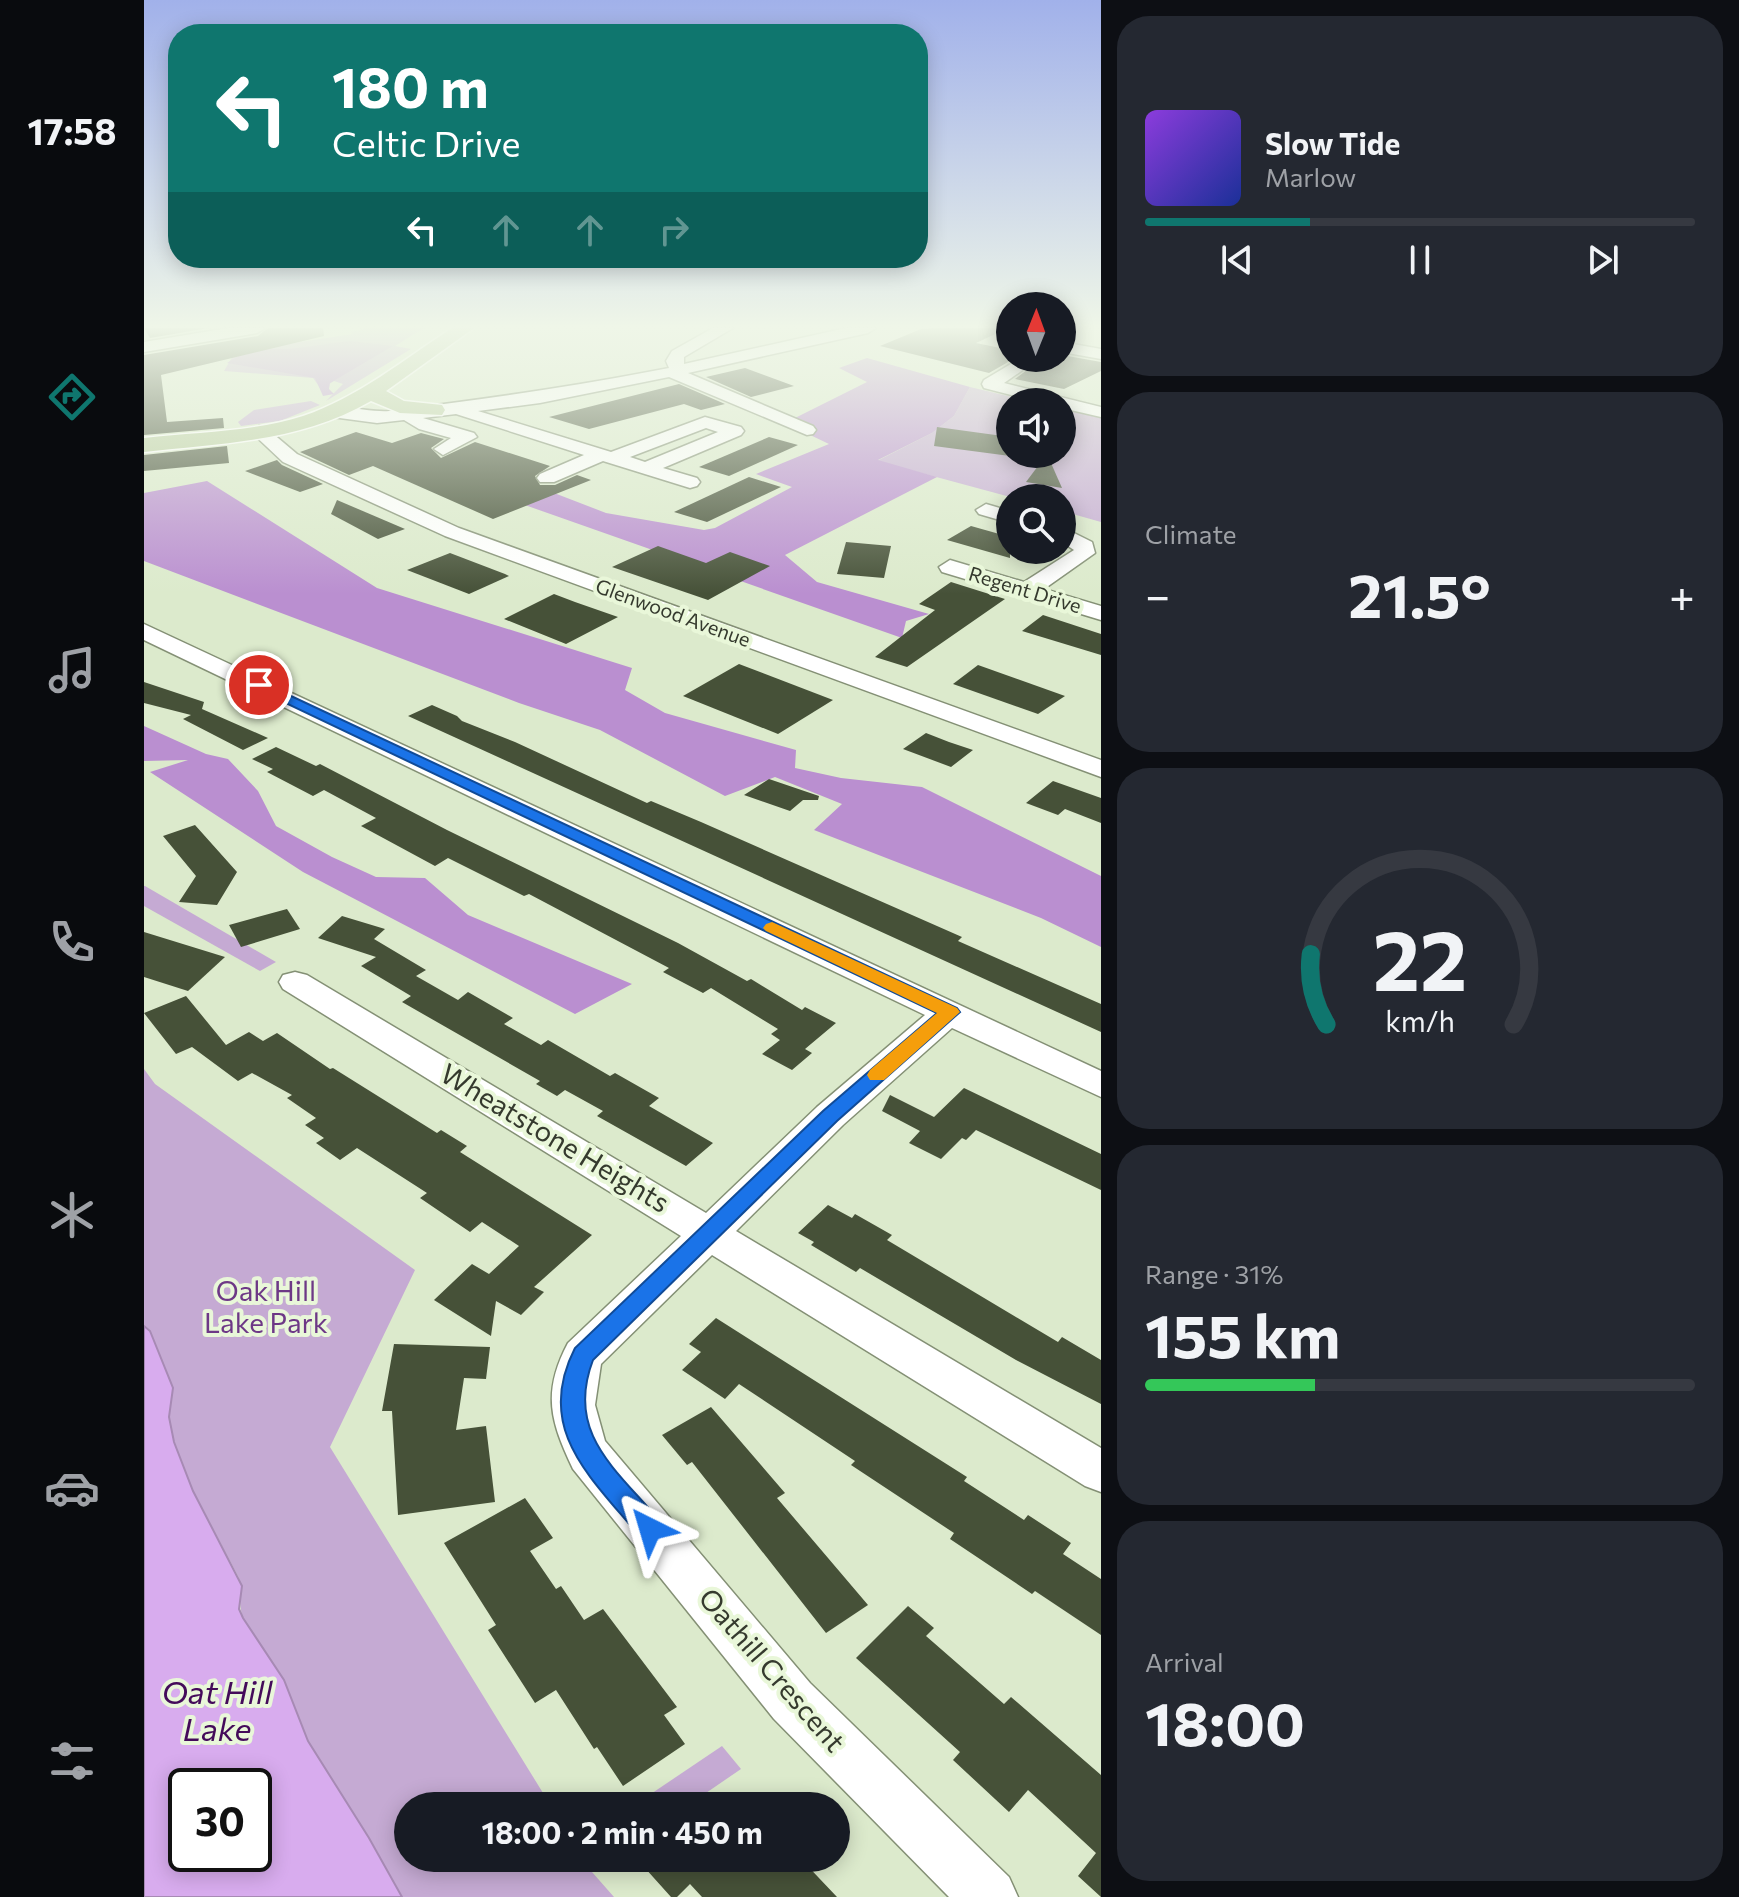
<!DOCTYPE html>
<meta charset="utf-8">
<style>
:root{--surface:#171b24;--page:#242831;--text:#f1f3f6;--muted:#9ea1a6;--line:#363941;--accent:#0f766e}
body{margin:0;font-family:Commissioner,sans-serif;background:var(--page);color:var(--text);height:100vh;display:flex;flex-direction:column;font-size:30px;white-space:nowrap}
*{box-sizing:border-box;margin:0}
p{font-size:26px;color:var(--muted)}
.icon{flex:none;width:44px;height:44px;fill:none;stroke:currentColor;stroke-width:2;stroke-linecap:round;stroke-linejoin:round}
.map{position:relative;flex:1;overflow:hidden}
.side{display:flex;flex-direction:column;gap:16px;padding:16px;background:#0d0f14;width:638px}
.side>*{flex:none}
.guide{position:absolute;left:24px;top:24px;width:760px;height:244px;border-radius:32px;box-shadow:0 4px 20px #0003;background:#0f766e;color:#fff;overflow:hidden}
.needle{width:52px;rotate:1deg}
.buttons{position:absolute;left:852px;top:292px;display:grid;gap:16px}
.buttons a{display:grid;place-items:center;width:80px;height:80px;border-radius:50%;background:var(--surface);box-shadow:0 4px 20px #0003;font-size:40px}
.speed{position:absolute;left:24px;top:1768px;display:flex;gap:16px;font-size:40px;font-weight:700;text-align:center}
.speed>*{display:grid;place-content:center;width:104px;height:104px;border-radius:50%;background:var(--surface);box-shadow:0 4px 20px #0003;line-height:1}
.speed .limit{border:4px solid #111;border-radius:12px;background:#fff;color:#111}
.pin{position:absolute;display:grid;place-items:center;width:68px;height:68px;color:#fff;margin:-34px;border:4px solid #fff;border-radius:50%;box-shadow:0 2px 8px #0007}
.me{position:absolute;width:88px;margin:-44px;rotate:320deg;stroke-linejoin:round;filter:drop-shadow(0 0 6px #0008)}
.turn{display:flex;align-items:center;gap:28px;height:168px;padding:0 32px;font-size:36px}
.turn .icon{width:104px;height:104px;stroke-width:2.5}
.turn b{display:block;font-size:56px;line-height:68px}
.lanes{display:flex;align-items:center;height:76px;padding:0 32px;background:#0003;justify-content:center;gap:40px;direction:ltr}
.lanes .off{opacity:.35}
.big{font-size:60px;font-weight:700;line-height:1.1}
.side .tile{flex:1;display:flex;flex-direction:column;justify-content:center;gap:12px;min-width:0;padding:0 28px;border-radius:32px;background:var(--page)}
.side .dial{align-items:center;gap:0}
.dial svg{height:208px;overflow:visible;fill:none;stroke:var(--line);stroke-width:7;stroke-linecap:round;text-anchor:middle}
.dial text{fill:var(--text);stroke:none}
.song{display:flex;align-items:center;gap:24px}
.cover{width:96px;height:96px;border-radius:12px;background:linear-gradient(135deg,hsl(270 70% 55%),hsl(230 70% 35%))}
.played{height:8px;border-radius:4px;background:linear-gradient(90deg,var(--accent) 30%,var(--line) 30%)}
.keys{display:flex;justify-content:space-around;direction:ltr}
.heat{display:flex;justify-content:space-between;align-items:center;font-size:44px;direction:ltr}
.charge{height:12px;border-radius:6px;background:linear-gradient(90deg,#34c759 31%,var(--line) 0)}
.trip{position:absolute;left:250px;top:1792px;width:456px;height:80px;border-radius:40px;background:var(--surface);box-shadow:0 4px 20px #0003;font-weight:700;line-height:80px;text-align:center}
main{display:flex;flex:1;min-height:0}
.menu{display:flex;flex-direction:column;width:144px;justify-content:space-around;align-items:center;background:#090b0e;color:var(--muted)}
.menu .icon{width:56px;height:56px}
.menu .current{color:var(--accent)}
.menu b{font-size:36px;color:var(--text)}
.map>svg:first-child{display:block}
</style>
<main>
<nav class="menu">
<b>17:58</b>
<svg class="icon current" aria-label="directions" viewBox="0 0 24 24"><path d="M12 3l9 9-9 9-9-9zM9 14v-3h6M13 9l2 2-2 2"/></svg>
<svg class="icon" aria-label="music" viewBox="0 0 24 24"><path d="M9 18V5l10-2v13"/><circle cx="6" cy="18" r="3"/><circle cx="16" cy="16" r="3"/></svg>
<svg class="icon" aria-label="phone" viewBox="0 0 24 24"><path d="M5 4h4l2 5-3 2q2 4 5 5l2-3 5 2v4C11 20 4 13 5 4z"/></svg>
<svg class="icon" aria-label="climate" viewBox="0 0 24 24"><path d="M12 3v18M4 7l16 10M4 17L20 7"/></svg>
<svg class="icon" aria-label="car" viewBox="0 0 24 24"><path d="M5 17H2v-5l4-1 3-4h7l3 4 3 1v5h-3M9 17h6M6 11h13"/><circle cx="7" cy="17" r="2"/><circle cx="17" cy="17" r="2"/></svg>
<svg class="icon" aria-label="filters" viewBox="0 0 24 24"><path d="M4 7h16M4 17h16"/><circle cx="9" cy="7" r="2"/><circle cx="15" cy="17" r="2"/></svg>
</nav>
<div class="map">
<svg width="957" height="1897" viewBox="0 0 957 1897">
<rect width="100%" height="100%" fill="#dceacc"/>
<g fill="#c5aad3">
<path d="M224 328H280L251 346 267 349 182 401 199 384 190 381 177 389 169 378 80 371 91 352 209 334 206 332Z"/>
<path d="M826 387 888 402H866V454H918V409L957 418V522L918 511V498H870L733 461 788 433 810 416Z"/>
<path d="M167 401 176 405 136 421 97 426 94 422 110 410Z"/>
<path d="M0 886H1L132 962 116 971 0 906Z"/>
<path d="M0 1069 11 1084 271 1270 186 1447 407 1806H264V1858H468L448 1872 470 1897H258L164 1741 140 1680 99 1618C94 1605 98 1592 95 1578L49 1491 30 1442 25 1417 29 1388 6 1332 0 1326Z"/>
<path d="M578 1746 597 1769 543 1806H489Z"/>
</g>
<g fill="#ba8fd0">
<path d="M206 341 249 346 186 383 185 389 190 394 179 396 171 378 83 363C108 346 109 349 137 349 157 349 185 343 206 341Z"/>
<path d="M723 358 826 387 810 416 788 433 734 460 793 477 641 555 673 582 785 614 762 621 758 638 361 498 392 486 462 513 560 530 571 528 648 487 612 474 685 444 641 423 723 382 695 368Z"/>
<path d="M63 481 233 588 488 668 481 690 521 713 652 750 651 768 697 778 778 787 957 876V947L897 918 670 830 698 804 631 777 581 796 456 730 375 703 0 561V493Z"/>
<path d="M0 726 62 754 84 759 114 791 132 826 188 857 232 877 281 878 324 915 488 984 431 1014 159 872 6 772 44 760 0 761Z"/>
</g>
<path fill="#d8acee" stroke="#a78ab4" stroke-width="2" fill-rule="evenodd" d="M0 1326 6 1331 29 1388 25 1417 30 1442 49 1491 98 1586 95 1609 99 1618 140 1680 164 1741 225 1838 258 1897H0ZM42 1786H110V1854H42Z"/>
<g fill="#465138">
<path d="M0 328H65L6 338Z"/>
<path d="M124 328H179L180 336 17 375 23 422 79 418 80 428 0 435V355L114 336Z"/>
<path d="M788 328H864L832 343 866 350V358H871L845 373 736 346 777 329Z"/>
<path d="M918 355 957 362V371L920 389 871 379 899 358H918Z"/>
<path d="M601 368 650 386 607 397 562 377Z"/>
<path d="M535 384 581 404 557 410 540 404 445 429 405 417Z"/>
<path d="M793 427 866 437V456L790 446Z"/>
<path d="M212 432 248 443 277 433 300 439 287 448 297 458 331 442 406 466 391 476 396 485H411L433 475 447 480 349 519 229 466 205 475 156 452Z"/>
<path d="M625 437 654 445 585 476 555 467Z"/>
<path d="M83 446 85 463 0 471V455Z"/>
<path d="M903 454 918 488 882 482Z"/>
<path d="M133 460 138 465 179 484 156 492 101 471Z"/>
<path d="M605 477 637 487 563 522 530 512Z"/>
<path d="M193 500 261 529 234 539 187 514Z"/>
<path d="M827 526 866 537V558L803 540Z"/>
<path d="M702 542 747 546 740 578 693 574Z"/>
<path d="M514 546 562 563 586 552 626 566 564 600 468 567Z"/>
<path d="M306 553 361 574 365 576 325 594 263 570Z"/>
<path d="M807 582 861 599 763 667 731 657 791 610 775 604Z"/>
<path d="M410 594 431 602 474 617 422 644 360 619Z"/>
<path d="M899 615 957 634V655L878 631Z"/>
<path d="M595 664 689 700 634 734 539 696Z"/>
<path d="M834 665 921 696 894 714 809 684Z"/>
<path d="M0 682 60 702 58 709 124 738 99 750 39 719 47 715 0 703Z"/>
<path d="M288 705 313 716 318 721 371 742 503 803 507 801 557 822 818 937 814 941 957 1004V1032L264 716Z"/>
<path d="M782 733 805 742 829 750 807 767 759 749Z"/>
<path d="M132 747 172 766 176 764 303 830 534 943 603 981 607 979 658 1010 661 1007 692 1023 661 1049 668 1053 648 1070 618 1054 636 1040 627 1034 634 1029 567 988 559 993 519 972 525 968 385 894 380 896 304 858 291 866 217 826 232 818 180 790 169 796 123 772 129 769 108 759Z"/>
<path d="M625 779 675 796 674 800H659L646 811 600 795Z"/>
<path d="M909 781 957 798V823L921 809 914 815 882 803Z"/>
<path d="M51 825 93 872 73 905 35 902 52 876 19 836Z"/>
<path d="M143 909 156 929 97 947 85 925Z"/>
<path d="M198 916 241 929 230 939 282 970 272 976 314 1000 324 992 369 1018 360 1024 397 1045 404 1040 466 1076 471 1073 515 1098 505 1106 569 1143 542 1166 453 1116 459 1111 421 1090 413 1096 392 1084 396 1081 258 1002 267 996 217 966 232 957 174 938Z"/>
<path d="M0 932 81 957 44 991 0 977Z"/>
<path d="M42 996 82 1045 105 1032 119 1041 133 1033 186 1069 189 1068 293 1133 297 1130 323 1146 316 1152 448 1235 390 1287 400 1292 377 1315 352 1301 347 1336 290 1300 328 1264 345 1274 375 1246 338 1222 326 1232 276 1198 283 1193 213 1148 196 1160 172 1143 180 1138 161 1125 172 1118 143 1098 148 1095 108 1073 94 1081 48 1047 32 1054 0 1013Z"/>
<path d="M820 1088 957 1154V1190L832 1130 822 1140 818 1138 797 1159 765 1143 776 1131 738 1111 746 1095 790 1117Z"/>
<path d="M684 1205 708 1218 711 1214 748 1235 743 1240 914 1342 918 1337 957 1360V1404L872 1360 716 1268 712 1272 667 1245 670 1242 654 1233Z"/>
<path d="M572 1318 823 1477 820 1481 880 1520 884 1515 927 1543 919 1554 957 1579V1635L891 1591 888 1594 806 1539 810 1533 707 1465 711 1461 595 1384 581 1399 538 1370 557 1352 545 1344Z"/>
<path d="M250 1344 346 1347 342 1379 320 1378 312 1430 342 1426 351 1502 254 1515 248 1411H238Z"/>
<path d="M567 1407 641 1493 633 1498 724 1605 682 1633 548 1462 543 1465 518 1435Z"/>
<path d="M381 1498 409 1538 386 1551 412 1589 417 1586 440 1620 459 1609 533 1707 520 1715 541 1744 479 1786 453 1747 450 1749 412 1690 391 1703 344 1630 352 1625 300 1543Z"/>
<path d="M764 1606 790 1628 782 1636 860 1704 867 1697 957 1775V1897L934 1876 952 1853 884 1790 865 1812 809 1760 816 1752 712 1658Z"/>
<path d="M492 1858H656L693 1897H558L546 1884 533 1897H527Z"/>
</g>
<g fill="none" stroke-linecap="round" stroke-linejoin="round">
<defs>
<g id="minor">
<path d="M84 328H121L113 333 0 352V342Z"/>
<path d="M569 328H589L540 357V364L702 328H732L724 333 544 373 669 426 672 430 669 434 663 435 525 377 396 403 334 411 467 452 561 417 597 427 600 431 597 435 519 468 553 478 556 482 553 486 546 488 459 461 410 482H396L393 478 396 474 440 455 312 414 279 418 330 433 333 437 299 455 290 449 307 438 275 429 260 420 233 423 188 417 179 412C190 402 228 413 245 411 334 400 421 388 509 371L525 368 522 361 528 351ZM562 428 574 432 501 462 486 457Z"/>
<path d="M918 342 957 349V359L918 352Z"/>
<path d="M877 358H896L860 383 957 407V417L918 408V402H894L840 388 838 384 840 380Z"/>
<path d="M115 426 121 427 153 454 315 528 957 760V777L301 536 139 462 106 431Z"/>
<path d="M842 504 866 511V523L835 514 832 510Z"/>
<path d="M918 527 948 542 951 553 900 589 957 606V620L798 572 795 567 806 560 880 582 930 550 918 542Z"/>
<path d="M0 624 957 1071V1097L808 1028 699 1125 592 1231 957 1448V1492L941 1486 568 1255 457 1364 451 1405 461 1441 666 1683 865 1877 874 1897H805L630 1719 429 1469C406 1421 398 1392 424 1343L537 1236 139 989 135 982 139 975 151 972 163 975 562 1213 673 1107 781 1015 0 640Z"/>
</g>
<path id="major" d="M308 328H330L242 391 260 401 298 405 301 410 298 415 256 413 227 401C157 442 78 443 0 452V438C53 432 109 432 159 416 213 398 261 359 308 328Z"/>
</defs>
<use href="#minor" stroke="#849075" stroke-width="3"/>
<use href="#major" stroke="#fff" stroke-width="3"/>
<use href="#minor" fill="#fff" fill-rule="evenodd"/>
<use href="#major" fill="#bacda0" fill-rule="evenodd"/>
</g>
<linearGradient id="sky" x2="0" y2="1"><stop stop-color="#a1b1ea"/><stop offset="0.55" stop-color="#eff6e8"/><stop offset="1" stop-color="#eff6e8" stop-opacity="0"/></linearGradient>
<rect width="957" height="594" fill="url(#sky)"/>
<path fill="#1a73e8" stroke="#114b97" stroke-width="2" d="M115 681 813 1008 816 1012 693 1121 449 1360C421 1433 472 1469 515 1520L519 1529 515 1537 506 1541 496 1537C448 1478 389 1430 431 1348L679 1111 793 1013 110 688V682Z"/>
<path fill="#f59e0b" d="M628 922 813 1008 816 1012 740 1080H726L723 1075 726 1070 793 1013 622 931 619 928 622 924Z"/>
<g text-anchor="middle" stroke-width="8" stroke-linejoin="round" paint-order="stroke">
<g font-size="20" fill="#353a2e" stroke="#e9f7d9">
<text transform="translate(881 590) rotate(17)" y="7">Regent Drive</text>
<text transform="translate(529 613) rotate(20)" y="7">Glenwood Avenue</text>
</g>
<g font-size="28" fill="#353a2e" stroke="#e9f7d9">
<text transform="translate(411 1138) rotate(31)" y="10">Wheatstone Heights</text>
<text transform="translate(628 1670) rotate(49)" y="10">Oathill Crescent</text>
</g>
<g font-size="28" fill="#6d3886" stroke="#e9f7d9">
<text x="122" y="1301">Oak Hill<tspan x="122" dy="32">Lake Park</tspan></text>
</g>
<g font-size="32" font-style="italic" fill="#440b5a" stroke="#e9f7d9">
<text x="73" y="1704">Oat Hill<tspan x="73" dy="37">Lake</tspan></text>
</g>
</g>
</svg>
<div class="buttons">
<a><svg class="needle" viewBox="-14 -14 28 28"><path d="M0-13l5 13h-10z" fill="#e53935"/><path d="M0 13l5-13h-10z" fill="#9ea1a6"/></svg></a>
<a><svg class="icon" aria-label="sound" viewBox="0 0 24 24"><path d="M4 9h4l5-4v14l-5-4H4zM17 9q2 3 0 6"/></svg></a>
<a><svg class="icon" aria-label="search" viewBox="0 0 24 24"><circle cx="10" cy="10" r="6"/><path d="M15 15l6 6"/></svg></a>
</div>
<div class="speed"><div class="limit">30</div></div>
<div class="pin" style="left:115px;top:685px;background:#d93025"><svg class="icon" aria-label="arrive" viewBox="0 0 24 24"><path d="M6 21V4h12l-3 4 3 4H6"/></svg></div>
<svg class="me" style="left:506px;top:1529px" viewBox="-20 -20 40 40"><path d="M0-17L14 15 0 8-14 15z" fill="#1a73e8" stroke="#fff" stroke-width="4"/></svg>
<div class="trip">18:00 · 2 min · 450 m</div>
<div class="guide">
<div class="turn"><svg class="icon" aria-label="left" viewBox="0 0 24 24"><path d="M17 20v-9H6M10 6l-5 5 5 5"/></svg><div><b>180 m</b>Celtic Drive</div></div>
<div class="lanes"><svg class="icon" aria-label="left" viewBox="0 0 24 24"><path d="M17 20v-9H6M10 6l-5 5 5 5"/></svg><svg class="icon off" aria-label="ahead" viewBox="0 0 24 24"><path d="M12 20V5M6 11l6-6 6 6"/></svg><svg class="icon off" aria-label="ahead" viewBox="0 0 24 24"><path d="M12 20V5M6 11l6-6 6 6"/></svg><svg class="icon off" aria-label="right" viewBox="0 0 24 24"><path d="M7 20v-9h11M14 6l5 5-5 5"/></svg></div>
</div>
</div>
<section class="side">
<div class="tile">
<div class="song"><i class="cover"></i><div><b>Slow Tide</b><p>Marlow</p></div></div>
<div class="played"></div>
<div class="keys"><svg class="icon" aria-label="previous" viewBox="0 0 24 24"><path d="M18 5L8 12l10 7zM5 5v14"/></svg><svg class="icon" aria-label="pause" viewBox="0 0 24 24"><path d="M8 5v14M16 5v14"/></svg><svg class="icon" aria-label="next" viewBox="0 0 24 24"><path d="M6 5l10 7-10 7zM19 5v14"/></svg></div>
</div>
<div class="tile"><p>Climate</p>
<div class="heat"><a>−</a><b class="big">21.5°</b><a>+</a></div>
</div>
<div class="tile dial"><svg viewBox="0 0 100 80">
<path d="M14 69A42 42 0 1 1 86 69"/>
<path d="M14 69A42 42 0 0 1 8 42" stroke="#0f766e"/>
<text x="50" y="56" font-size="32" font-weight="700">22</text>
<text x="50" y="72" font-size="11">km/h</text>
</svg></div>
<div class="tile"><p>Range · 31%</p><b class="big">155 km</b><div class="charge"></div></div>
<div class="tile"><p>Arrival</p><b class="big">18:00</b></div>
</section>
</main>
